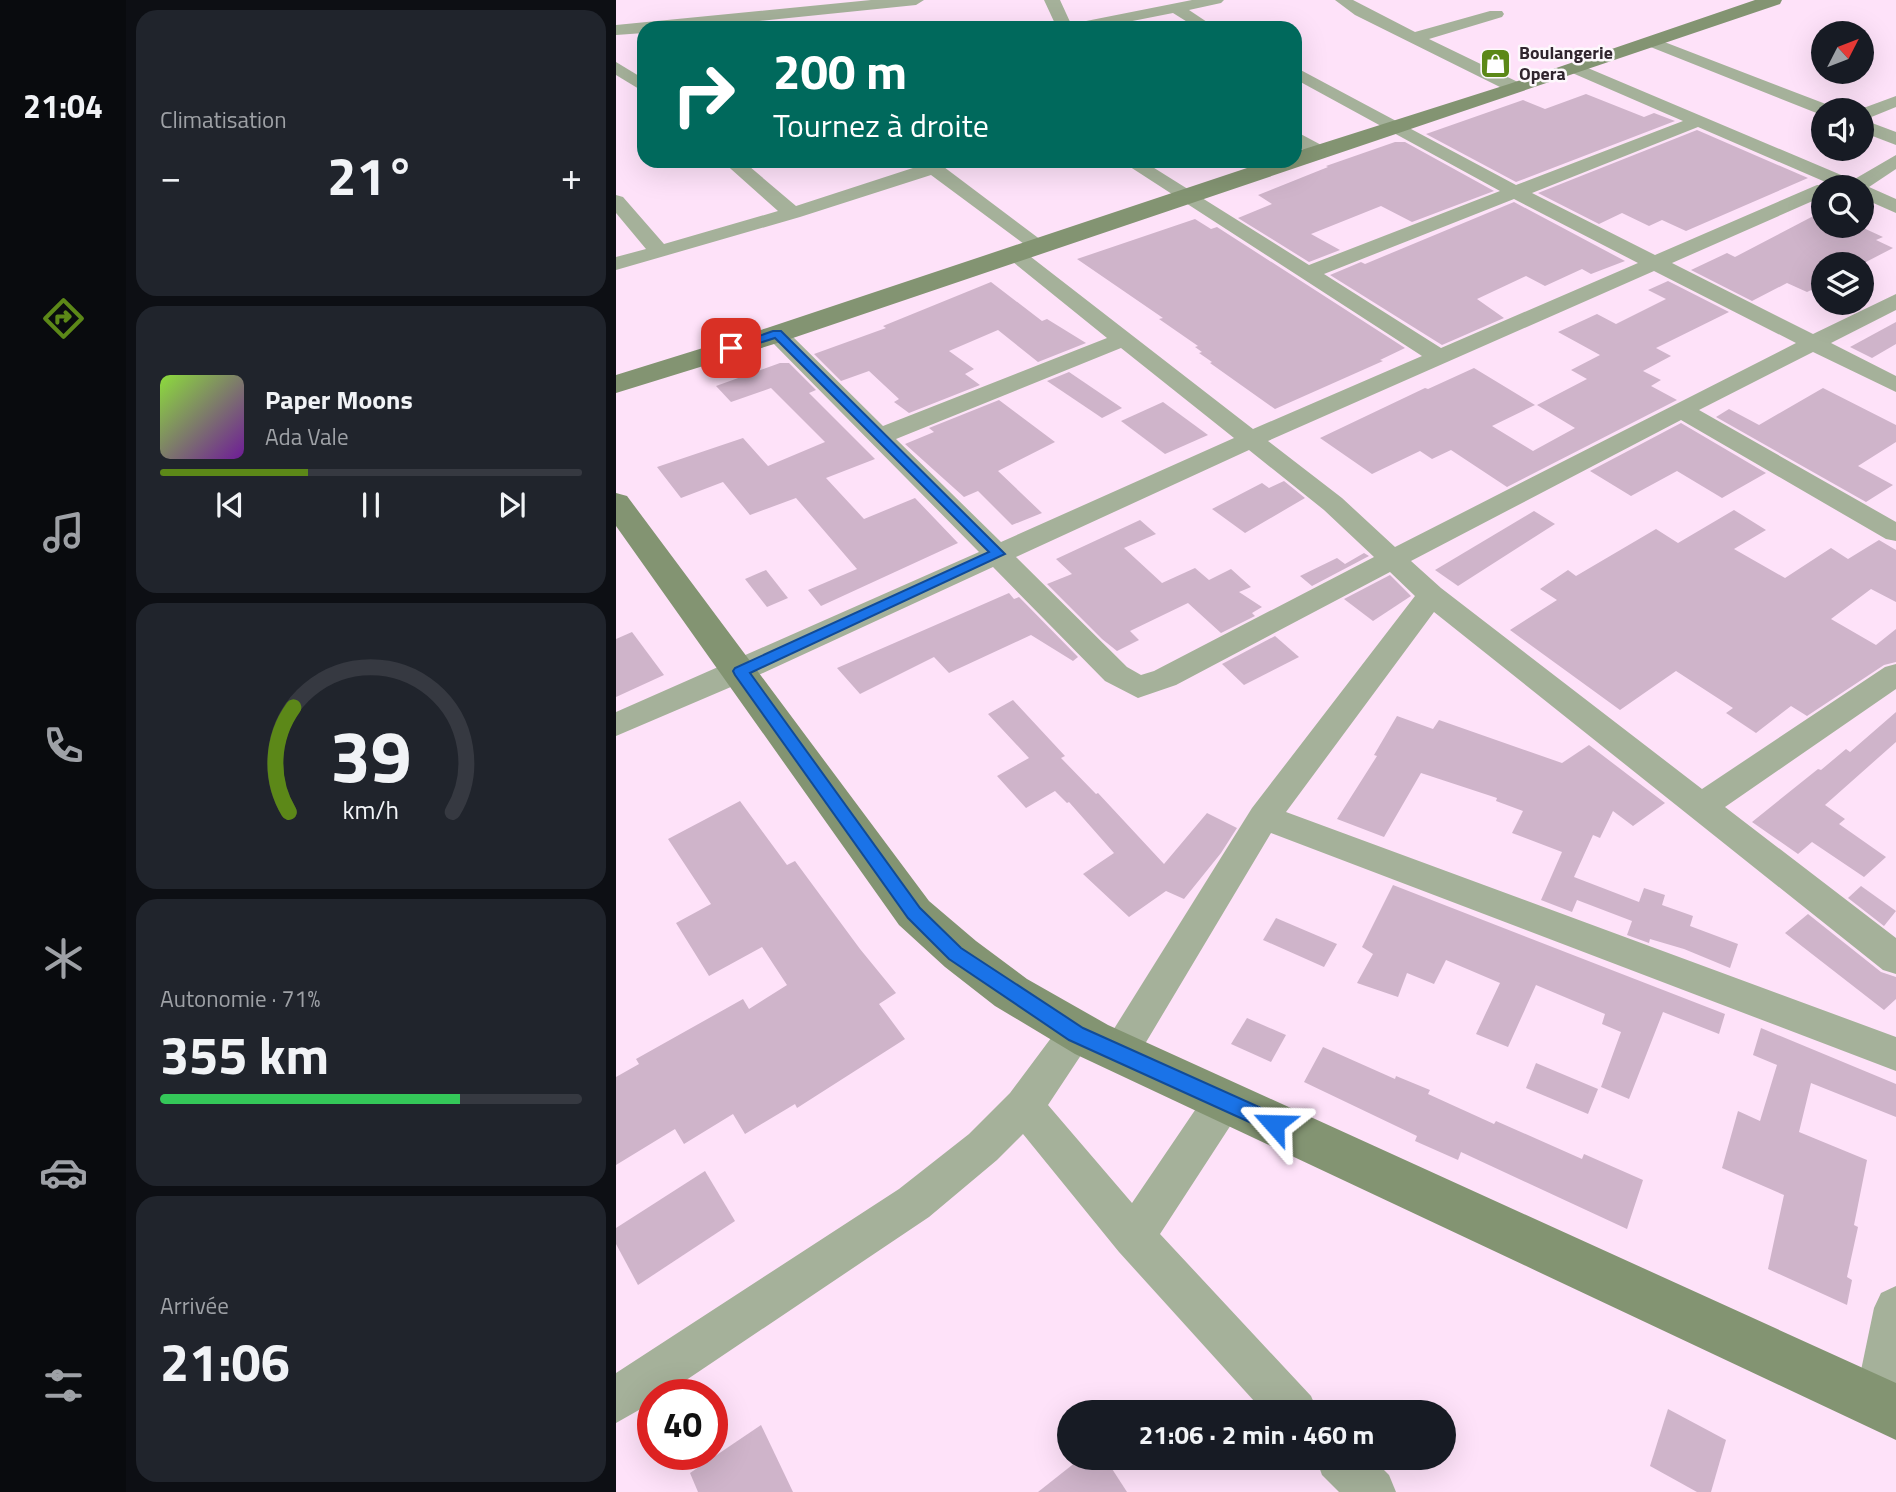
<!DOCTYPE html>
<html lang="fr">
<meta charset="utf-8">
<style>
:root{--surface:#171b24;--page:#20242c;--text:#f1f3f6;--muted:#9ea1a6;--line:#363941;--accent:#5c8818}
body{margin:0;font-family:"Titillium Web",sans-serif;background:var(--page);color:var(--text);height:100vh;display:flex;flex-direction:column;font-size:26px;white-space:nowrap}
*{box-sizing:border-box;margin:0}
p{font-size:23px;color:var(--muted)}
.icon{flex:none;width:38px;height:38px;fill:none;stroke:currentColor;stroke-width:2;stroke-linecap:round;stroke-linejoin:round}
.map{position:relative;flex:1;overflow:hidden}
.side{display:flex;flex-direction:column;gap:10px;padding:10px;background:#0d0f14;width:490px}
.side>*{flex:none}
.banner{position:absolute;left:21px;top:21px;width:665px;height:147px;border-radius:21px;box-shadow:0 7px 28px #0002;background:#00695c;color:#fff;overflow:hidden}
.needle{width:46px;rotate:48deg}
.controls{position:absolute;left:1195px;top:21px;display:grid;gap:14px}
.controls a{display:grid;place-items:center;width:63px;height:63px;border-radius:50%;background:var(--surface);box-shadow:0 7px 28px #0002;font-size:35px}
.speed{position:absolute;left:21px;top:1379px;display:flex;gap:14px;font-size:35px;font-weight:700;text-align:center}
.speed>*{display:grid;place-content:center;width:91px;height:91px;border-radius:50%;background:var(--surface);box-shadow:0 7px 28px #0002;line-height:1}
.speed .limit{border:10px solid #d22;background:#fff;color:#111}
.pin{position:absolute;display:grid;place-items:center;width:60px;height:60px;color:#fff;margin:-30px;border-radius:14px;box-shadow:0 4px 10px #0006}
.me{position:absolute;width:77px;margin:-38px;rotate:295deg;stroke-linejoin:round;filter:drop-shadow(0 0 5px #0008)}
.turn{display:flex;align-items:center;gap:24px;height:147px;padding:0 21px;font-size:32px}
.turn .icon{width:91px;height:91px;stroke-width:2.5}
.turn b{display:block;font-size:49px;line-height:60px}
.big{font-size:52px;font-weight:700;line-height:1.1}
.side .card{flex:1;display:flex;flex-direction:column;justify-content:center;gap:10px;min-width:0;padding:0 24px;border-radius:21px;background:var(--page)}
.side .dial{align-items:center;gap:0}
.dial svg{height:182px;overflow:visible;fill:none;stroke:var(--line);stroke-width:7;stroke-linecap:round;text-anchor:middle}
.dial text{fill:var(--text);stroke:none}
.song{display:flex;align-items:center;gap:21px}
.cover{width:84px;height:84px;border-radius:10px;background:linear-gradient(135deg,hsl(90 70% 55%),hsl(280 70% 35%))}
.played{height:7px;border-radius:4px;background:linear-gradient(90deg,var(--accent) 35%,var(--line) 35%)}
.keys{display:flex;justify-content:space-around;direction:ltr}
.heat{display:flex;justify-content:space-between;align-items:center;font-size:38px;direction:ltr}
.charge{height:10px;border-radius:5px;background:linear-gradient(90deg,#34c759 71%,var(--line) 0)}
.trip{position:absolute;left:441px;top:1400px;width:399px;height:70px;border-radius:35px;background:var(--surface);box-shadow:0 7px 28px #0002;font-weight:700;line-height:70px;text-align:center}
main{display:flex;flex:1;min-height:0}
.menu{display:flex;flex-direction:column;width:126px;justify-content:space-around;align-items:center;background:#090b0e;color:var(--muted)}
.menu .icon{width:49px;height:49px}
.menu .current{color:var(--accent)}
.menu b{font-size:32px;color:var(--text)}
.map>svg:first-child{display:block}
</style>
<main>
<nav class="menu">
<b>21:04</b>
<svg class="icon current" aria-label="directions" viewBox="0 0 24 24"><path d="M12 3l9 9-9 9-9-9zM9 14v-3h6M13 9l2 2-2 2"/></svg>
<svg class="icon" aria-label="music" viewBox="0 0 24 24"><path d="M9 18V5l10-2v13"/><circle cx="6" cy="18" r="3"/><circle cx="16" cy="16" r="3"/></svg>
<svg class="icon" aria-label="phone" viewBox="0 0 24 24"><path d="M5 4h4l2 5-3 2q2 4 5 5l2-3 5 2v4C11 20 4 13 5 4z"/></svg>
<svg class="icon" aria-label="climate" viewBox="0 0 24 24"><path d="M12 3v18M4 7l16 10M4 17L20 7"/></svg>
<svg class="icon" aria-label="car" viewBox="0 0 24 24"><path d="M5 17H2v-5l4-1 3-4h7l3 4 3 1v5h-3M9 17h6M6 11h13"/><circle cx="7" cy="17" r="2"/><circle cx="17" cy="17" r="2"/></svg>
<svg class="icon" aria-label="filters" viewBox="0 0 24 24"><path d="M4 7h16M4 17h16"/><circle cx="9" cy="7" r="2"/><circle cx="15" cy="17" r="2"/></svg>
</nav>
<section class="side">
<div class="card"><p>Climatisation</p>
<div class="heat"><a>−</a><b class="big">21°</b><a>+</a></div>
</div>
<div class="card">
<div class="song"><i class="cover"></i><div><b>Paper Moons</b><p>Ada Vale</p></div></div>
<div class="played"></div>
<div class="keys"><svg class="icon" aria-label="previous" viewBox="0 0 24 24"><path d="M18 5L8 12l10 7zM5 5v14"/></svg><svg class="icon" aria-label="pause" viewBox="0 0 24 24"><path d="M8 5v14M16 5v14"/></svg><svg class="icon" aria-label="next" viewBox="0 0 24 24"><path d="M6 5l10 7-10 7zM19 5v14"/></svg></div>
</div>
<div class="card dial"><svg viewBox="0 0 100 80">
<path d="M14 69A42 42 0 1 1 86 69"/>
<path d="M14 69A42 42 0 0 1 16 23" stroke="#5c8818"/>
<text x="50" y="56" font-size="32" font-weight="700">39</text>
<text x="50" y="72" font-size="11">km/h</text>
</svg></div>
<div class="card"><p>Autonomie · 71%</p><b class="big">355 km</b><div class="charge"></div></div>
<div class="card"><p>Arrivée</p><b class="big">21:06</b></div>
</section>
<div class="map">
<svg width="1280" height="1492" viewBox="0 0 1280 1492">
<rect width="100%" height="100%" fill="#fee2f9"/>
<g fill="#cfb4ca">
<path d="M970 94 1028 117 1038 113 1059 121 900 182 810 134 907 100 929 109Z"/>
<path d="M1081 130 1192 178 1070 231 1046 220 1033 226 1006 213 983 224 922 193Z"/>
<path d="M779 142H789L878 191 796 222 765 206 695 234 724 250 693 262 622 218 656 204 642 195 712 167 710 166Z"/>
<path d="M898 202 1009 261 975 274 966 269 929 286 910 276 861 299 888 318 826 345 714 275 745 262 749 264Z"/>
<path d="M1207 211 1208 226H1243L1267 237 1260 240 1277 248 1246 264H1208V284L1191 292 1171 283 1136 301 1075 270 1111 253 1119 257Z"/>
<path d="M579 219 595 229 601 227 789 348 764 360 767 361 659 409 594 363 596 362 583 353 586 352 579 347 582 346 543 319 547 318 461 259Z"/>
<path d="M1052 281 1113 312 1040 348 1055 356 1027 371 1045 380 1035 386 1061 400 891 487 835 450 816 459 804 451 756 474 704 438 809 388 812 389 858 368 919 405 876 426 917 451 959 428 921 405 971 379 955 370 984 355 942 332 981 314 1000 324 1050 299 1032 290Z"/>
<path d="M375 282 426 321 431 319 470 343 422 362 382 330 333 351 358 369 349 374 364 385 293 413 278 402 283 399 253 371 225 381 198 354 270 328 267 326Z"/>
<path d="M1280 322V344L1256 358 1234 347Z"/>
<path d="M164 363H173L200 390 193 393 259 459 210 478 248 519 299 498 342 543 205 606 192 590 241 569 180 498 134 515 107 482 65 498 41 467 127 438 152 466 209 442 155 388 115 402 100 386Z"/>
<path d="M453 372 506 408 486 418 431 381Z"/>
<path d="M1207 388 1280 425V442L1242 466 1277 485 1250 502 1100 417 1113 409 1143 425Z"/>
<path d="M383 400 439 442 382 471 426 513 396 525 362 491 348 497 289 444 318 432 313 428Z"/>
<path d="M547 402 592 435 549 454 505 421Z"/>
<path d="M1065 423 1150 473 1106 498 1061 471 1015 496 974 471Z"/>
<path d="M668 481 689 498 629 533 596 509 646 483 653 488Z"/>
<path d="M1118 510 1150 530 1118 549 1169 578 1215 548 1232 559 1263 540 1280 550V602L1255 589 1215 619 1260 645 1280 629V662L1268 665 1191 716 1175 706 1140 733 1110 713 1117 708 1060 671 1004 710 894 630 941 600 924 589 952 570 960 576 1040 529 1062 543Z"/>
<path d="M918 511 939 524 842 586 819 570Z"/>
<path d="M524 520 540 534 508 548 546 583 579 568 593 580 615 569 635 587 623 592 646 607 636 613 639 616 605 633 572 603 514 631 523 640 501 651 486 639 431 584 456 574 440 559Z"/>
<path d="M748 553 753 556 696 586 684 576 721 558 729 564Z"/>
<path d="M150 570 172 598 151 607 129 579Z"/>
<path d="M774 575 795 596 757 621 728 599Z"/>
<path d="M393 593 398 599 403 597 462 657 457 661 415 635 333 673 318 657 244 694 221 668Z"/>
<path d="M16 632 48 675 0 697V639Z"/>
<path d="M659 636 683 657 628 685 606 664Z"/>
<path d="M397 700 449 756 445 758 480 794 482 793 548 864 591 813 621 828 605 853 568 899 550 891 513 917 467 874 498 853 453 802 451 803 439 791 410 808 381 776 413 758 372 714Z"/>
<path d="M1280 712V742L1209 805 1229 819 1223 824 1270 857 1248 877 1196 842 1182 854 1136 822 1202 769 1205 770 1230 749 1234 752Z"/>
<path d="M781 716 817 729 823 720 946 763 973 745 1049 803 1017 826 997 811 984 838 977 835 958 877 1023 902 1028 888 1049 895 1046 905 1077 916 1074 926 1122 944 1114 968 1068 949 1034 939 1033 943 1011 935 1016 921 961 900 956 912 925 900 946 852 896 833 907 811 880 801 881 798 805 773 768 837 721 819 761 756 758 755Z"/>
<path d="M124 801 171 865 179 861 244 949 280 993 263 1004 289 1039 181 1108 179 1104 129 1134 117 1114 68 1144 59 1129 0 1165V1077L23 1064 20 1059 127 999 133 1009 171 985 146 947 93 976 60 923 95 904 52 839Z"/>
<path d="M777 885 1109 1014 1103 1034 1047 1012 1013 1099 985 1087 1005 1032 986 1024 989 1014 920 985 892 1047 860 1034 884 983 830 960 818 984 791 973 782 997 741 983 757 954 746 947Z"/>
<path d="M1245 886 1280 911 1268 926 1232 898Z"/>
<path d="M1192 914 1265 972 1280 977V999L1268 1010 1169 933Z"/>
<path d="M660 918 721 944 708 967 647 940Z"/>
<path d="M631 1018 670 1035 655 1062 615 1044Z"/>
<path d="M1145 1028 1280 1084V1117L1195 1083 1183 1132 1251 1160 1238 1225 1242 1227 1231 1277 1236 1280 1231 1305 1152 1269 1168 1195 1106 1168 1122 1111 1144 1121 1161 1065 1137 1055Z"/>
<path d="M707 1047 779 1079 780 1076 814 1090 812 1094 878 1124 880 1121 966 1159 968 1154 1027 1180 1011 1229 845 1152 842 1160 799 1141 801 1136 688 1082Z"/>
<path d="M920 1063 982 1089 972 1114 910 1088Z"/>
<path d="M89 1171 119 1221 22 1285 0 1244V1228Z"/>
<path d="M1052 1409 1110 1440 1095 1492H1081L1034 1466Z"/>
<path d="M145 1425 177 1492H82L74 1473Z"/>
<path d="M465 1458H489L511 1492H422Z"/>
</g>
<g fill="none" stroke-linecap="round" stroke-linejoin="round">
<g fill="#a5b19a" fill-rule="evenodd">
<path d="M255 0H308L300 5 74 28H28V33L0 35V25Z"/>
<path d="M428 0H444L455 24 576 0H608L605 3 573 10 600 28H581L557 13 481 28H441Z"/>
<path d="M719 0H737L799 32 874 11H886L888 14 886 17 813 39 906 84 909 88 900 93 894 92 739 15Z"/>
<path d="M1038 38 1215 106 1218 110H1208V115L1203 114 1032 46 1030 43Z"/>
<path d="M0 62 28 79V92L0 75Z"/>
<path d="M960 63 1237 180 1280 155V169L1253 187 1280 199V213L1246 198V187H1221L1082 127 916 193 1039 255 1201 185H1215L1217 187H1208V196L1056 263 1197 334 1280 294V310L1215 343 1280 376V392L1197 352 1083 410 1280 522V541L1270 539 1065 420 795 561 825 588 1086 789 1269 667 1280 664V689L1109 807 1280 938V974L1267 970 818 612 670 812 1280 1037V1071L655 833 517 1064 504 1069 491 1064 485 1052 491 1040 636 808 799 596 774 572 560 685 522 698 489 681 377 567 136 678 0 736V712L363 552 153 339 150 334 153 329H169L267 426 491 338 392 258 389 254 392 250H406L637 429 806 356 505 161H527L693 265 884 191 679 79V67L900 185 1067 121 954 72 952 68ZM898 199 1022 263 825 348 708 274ZM1038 271 1180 343 779 547 726 498 652 441ZM505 348 618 438 385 542 280 439ZM633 450 708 510 758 557 538 671 525 675 511 667 400 557Z"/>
<path d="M1280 96V107L1248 120 1280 132V145L1246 132V110H1242Z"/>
<path d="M679 131 709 147 711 151 709 155H695L679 145Z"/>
<path d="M106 161H127L180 206 303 166 299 161H320L433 246 430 250H416L315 175 184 217 0 270V257L30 249 0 213V195L7 197 48 244 162 211Z"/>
<path d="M460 1018 473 1022 479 1034 432 1105 516 1203 594 1088 608 1083 622 1088 628 1101 622 1114 544 1234 695 1396 702 1412H648L503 1252 407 1134 381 1160 313 1217 48 1395H37V1402L0 1423V1373L283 1189 353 1134 394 1093 447 1022Z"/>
<path d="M1280 1286V1413L1277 1420 1261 1427 1245 1420 1238 1404 1258 1308 1265 1293Z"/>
<path d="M700 1458H756L773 1475 780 1492H723L706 1475Z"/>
</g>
<g fill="#839472" fill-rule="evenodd">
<path d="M1139 0H1166L1164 4 171 340 0 393V375L151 328 652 161H679V152L893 84Z"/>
<path d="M0 493 11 496 313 901 360 941 411 979 492 1025 1280 1383V1440L459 1054 379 1006 329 967 283 925 0 526Z"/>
</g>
</g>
<path fill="#1a73e8" stroke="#114b97" stroke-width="2" d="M157 331H165L389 554 134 673 304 908 345 948 467 1028 665 1117 668 1124 665 1130 658 1133 651 1130 453 1040 333 959 292 918 119 675 117 671 119 668 373 552 159 338 115 352 109 348Z"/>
<defs>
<symbol id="shop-square" viewBox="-11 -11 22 22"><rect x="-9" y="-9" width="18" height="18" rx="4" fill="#5c8818" stroke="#fdf8fc"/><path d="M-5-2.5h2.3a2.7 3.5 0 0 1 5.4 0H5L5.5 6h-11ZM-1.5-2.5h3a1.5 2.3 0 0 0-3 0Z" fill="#fff"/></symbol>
</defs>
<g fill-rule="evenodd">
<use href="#shop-square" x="862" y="46" width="35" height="35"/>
</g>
<g text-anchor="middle" stroke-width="5" stroke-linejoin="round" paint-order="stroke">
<g font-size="18" font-weight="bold" fill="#30252e" stroke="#fdf8fc" text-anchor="start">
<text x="903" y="59">Boulangerie<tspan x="903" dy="21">Opera</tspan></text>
</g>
</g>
</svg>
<div class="controls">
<a><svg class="needle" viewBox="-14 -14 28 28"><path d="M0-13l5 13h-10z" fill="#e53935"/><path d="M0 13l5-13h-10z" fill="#9ea1a6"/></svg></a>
<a><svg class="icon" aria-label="sound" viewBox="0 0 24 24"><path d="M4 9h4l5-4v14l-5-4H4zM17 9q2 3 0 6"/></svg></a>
<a><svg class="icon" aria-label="search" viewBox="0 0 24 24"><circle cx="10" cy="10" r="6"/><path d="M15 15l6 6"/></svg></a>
<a><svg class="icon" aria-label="layers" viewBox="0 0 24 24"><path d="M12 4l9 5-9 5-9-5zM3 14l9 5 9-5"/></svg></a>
</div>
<div class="speed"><div class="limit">40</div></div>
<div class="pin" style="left:115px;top:348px;background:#d93025"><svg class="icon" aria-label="arrive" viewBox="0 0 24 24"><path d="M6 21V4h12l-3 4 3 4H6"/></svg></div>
<svg class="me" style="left:658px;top:1124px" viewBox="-20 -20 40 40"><path d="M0-17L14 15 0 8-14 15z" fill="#1a73e8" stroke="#fff" stroke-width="4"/></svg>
<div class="trip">21:06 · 2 min · 460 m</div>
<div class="banner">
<div class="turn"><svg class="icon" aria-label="right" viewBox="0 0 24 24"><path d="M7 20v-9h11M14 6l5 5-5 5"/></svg><div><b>200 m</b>Tournez à droite</div></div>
</div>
</div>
</main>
